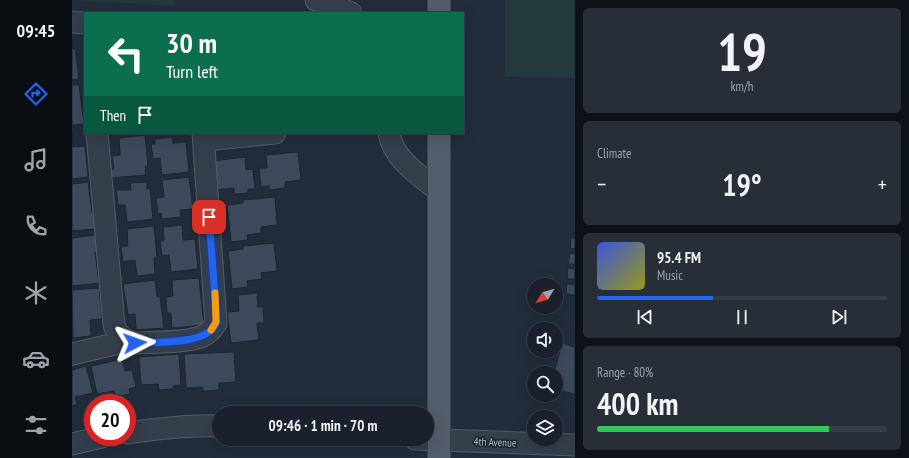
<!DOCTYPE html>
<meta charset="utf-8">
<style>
:root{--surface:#1a212c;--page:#272e38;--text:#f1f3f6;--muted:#9fa3a9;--line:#383e48;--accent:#2563eb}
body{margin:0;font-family:"PT Sans Narrow",sans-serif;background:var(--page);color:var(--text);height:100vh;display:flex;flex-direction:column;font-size:15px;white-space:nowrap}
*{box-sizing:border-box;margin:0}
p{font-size:13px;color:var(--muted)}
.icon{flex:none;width:22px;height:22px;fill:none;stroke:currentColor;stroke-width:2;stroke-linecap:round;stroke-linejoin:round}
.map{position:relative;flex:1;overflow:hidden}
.panel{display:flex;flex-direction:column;gap:8px;padding:8px;background:#0e1218;width:334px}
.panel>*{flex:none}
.hud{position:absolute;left:12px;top:12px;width:380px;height:122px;border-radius:0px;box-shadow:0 4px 16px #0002,0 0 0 1px var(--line);background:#0b6e4f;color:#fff;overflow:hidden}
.needle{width:26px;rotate:233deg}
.tools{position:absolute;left:455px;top:278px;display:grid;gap:8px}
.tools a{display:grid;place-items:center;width:36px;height:36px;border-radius:50%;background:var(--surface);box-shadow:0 4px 16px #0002,0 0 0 1px var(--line);font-size:20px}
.speed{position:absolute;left:12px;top:394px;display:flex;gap:8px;font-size:20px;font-weight:700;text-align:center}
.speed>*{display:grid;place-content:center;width:52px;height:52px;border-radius:50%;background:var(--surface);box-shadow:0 4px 16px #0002,0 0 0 1px var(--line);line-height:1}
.speed .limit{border:6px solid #d22;background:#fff;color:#111}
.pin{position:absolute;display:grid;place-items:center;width:34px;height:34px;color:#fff;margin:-17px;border-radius:8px;box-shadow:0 2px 6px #0006}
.me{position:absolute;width:44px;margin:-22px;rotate:86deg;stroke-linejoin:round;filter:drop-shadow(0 0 3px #0008)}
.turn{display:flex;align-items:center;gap:14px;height:84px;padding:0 16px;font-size:18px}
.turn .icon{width:52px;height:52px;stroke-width:2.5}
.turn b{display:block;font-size:28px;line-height:34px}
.then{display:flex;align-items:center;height:38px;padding:0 16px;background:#0003;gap:8px;font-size:15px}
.big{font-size:30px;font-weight:600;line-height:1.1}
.panel .widget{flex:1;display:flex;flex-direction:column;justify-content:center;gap:6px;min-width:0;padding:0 14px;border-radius:6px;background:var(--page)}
.panel .dial{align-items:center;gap:0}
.dial b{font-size:52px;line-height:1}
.song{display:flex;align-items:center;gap:12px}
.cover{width:48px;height:48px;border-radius:6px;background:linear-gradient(135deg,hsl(230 70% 55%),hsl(60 70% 35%))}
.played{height:4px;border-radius:2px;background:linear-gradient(90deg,var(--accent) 40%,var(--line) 40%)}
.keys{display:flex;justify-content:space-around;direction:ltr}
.heat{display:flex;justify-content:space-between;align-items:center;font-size:22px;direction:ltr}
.charge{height:6px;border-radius:3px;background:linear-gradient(90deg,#34c759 80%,var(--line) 0)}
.trip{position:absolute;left:140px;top:406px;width:222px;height:40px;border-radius:20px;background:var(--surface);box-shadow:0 4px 16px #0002,0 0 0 1px var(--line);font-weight:600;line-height:40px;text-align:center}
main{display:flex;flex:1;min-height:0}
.dock{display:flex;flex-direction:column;width:72px;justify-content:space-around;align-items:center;background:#0a0d12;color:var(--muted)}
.dock .icon{width:28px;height:28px}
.dock .current{color:var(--accent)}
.dock b{font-size:18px;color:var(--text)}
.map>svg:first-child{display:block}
</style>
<main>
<nav class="dock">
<b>09:45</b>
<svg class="icon current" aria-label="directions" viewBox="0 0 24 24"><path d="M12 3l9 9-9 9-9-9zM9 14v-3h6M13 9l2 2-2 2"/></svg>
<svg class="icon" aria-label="music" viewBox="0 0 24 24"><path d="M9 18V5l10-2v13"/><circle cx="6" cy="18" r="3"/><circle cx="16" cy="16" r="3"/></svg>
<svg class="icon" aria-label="phone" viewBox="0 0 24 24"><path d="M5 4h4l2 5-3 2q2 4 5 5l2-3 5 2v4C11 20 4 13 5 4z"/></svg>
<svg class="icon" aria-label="climate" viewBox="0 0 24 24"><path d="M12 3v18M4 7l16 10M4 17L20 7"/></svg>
<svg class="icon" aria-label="car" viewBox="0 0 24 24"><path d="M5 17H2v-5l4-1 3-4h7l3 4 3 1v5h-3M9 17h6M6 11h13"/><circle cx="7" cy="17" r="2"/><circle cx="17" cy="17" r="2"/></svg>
<svg class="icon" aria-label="filters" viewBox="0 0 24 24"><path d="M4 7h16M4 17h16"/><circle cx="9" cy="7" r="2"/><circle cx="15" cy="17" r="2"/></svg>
</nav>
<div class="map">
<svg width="503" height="458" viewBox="0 0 503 458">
<rect width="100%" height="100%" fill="#222c3b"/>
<g fill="#24393c">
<path d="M0 0H103V6Z"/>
<path d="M433 0H503V78L433 77Z"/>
</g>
<g fill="#3d4a5b" stroke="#1d2532">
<path d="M0 41 1 49 3 48 7 79 0 80Z"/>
<path d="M0 85H7L11 117 12 116 13 124 0 125Z"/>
<path d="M0 133 1 147 13 146 16 177 0 179Z"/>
<path d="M73 135 76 166 73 167 74 175 38 178V170L42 169 40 156 48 155 47 138Z"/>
<path d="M100 137 101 143 114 142 117 172 90 175 88 158 81 159 79 144H83V139Z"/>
<path d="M226 152 229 180 213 182V188L197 190V186L189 187 187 168H195L194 155Z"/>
<path d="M173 157 174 170 181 169 183 189H176V193L162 194V188L144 190 141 161Z"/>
<path d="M117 177 121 209 108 210 109 217 90 219 89 213 86 214 84 198 92 197 90 180Z"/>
<path d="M16 182 20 213 22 212 24 229 0 231V184Z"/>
<path d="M75 182V189L78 188 81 219 55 222 53 205H46L44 190H59L58 183Z"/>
<path d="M203 197 205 225 189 227V233L175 235 176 240 159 242 155 205 171 203V200Z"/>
<path d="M110 225 111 240 123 239 126 269 99 272 97 255 90 256 88 241 92 240 91 227Z"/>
<path d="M82 226 85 258H82L83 274 65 276 63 260 51 262 49 247 56 246 55 229Z"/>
<path d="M24 235 26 252H23L27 283 0 286V238Z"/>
<path d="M499 238H503V249L498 248Z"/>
<path d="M202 243 205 271 189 273 190 279 175 281 176 287 160 289 156 251 171 249V246Z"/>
<path d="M498 253 503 254V264H496Z"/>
<path d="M496 268 503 269V279H495Z"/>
<path d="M127 278 132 325 100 328 99 313H95L94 297 101 296 100 280Z"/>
<path d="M83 280 85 297 88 296 92 328 64 330 63 314 56 315 51 284Z"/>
<path d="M495 284 503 285V295L494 294Z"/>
<path d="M27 288 30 319 18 320 19 336 1 338 0 290Z"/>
<path d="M185 293 186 307H191L192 323H185L187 340 159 343 155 312 167 311 166 295Z"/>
<path d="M490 343 503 347V394L489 391 484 385V373H482Z"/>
<path d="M162 352 164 382 147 383V390L131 391V387L114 388 112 354Z"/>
<path d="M107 354 109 385 101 386V389L87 390 86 384 69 385 67 357Z"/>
<path d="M50 359 53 371 60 370 64 387 57 389 58 394 43 397 42 391 25 394 19 366Z"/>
<path d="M14 366 21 393 3 397 5 404 0 406V370Z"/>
</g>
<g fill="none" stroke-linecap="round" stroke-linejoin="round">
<defs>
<g id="minor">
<path d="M244 0 251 1 279 13"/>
<path d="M0 22 13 23"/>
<path d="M25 133 42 325C46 336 52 340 63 343 82 342 115 343 131 336 137 333 141 328 144 323L131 133"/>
<path d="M317 133C321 159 348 176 367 191"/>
<path d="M132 140 203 133"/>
<path d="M0 354 55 341"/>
<path d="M55 433C85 429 116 425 147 426"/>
<path d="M343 439 503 445"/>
<path d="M0 444 30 437"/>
</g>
<g id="major">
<path d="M367 13V0"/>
<path d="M367 133V458"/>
</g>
</defs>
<use href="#minor" stroke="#535c69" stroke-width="23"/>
<use href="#major" stroke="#3f4754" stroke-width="24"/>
<use href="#minor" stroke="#353e4b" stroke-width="21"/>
<use href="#major" stroke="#535d6b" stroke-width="22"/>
</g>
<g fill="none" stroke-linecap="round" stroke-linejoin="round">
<defs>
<path id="route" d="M63 343C82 342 137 345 144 323 145 319 144 314 144 310L137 217"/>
</defs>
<use href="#route" stroke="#184099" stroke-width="10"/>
<use href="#route" stroke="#2563eb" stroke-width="7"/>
<path stroke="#f59e0b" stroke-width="7" d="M139 330 144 322 143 293"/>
</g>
<g text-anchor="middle" stroke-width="3" stroke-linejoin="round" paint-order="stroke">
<g font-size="11" fill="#b0b9c7" stroke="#1b2330">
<text transform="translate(423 442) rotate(2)" y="4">4th Avenue</text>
</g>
</g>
</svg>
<div class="tools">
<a><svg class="needle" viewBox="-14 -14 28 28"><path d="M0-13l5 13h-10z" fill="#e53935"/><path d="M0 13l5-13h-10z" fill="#9fa3a9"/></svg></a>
<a><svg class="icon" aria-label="sound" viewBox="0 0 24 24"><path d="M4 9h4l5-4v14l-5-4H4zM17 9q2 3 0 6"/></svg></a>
<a><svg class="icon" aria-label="search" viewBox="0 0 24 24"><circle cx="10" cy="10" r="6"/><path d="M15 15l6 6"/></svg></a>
<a><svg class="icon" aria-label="layers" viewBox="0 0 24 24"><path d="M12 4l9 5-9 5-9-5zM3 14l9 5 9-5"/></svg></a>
</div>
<div class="speed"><div class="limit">20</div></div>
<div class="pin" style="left:137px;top:217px;background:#d93025"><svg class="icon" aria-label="arrive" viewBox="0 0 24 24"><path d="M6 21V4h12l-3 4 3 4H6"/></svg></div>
<svg class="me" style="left:63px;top:343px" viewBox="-20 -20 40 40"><path d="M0-17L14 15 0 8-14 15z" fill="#2563eb" stroke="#fff" stroke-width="4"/></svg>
<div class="trip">09:46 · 1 min · 70 m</div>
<div class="hud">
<div class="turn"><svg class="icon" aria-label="left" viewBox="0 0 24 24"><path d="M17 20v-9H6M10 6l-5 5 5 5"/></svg><div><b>30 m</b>Turn left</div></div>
<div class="then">Then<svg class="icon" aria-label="arrive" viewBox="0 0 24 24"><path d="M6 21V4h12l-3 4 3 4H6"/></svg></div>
</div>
</div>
<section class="panel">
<div class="widget dial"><b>19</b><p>km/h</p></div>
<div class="widget"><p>Climate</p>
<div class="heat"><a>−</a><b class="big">19°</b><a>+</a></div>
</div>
<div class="widget">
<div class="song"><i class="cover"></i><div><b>95.4 FM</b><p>Music</p></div></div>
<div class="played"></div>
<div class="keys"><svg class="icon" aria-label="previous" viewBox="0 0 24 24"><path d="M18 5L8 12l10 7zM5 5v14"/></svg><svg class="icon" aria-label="pause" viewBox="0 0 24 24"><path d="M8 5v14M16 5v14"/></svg><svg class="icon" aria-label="next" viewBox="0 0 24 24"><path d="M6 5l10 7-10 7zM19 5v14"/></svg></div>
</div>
<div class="widget"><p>Range · 80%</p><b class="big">400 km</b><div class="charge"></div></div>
</section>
</main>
